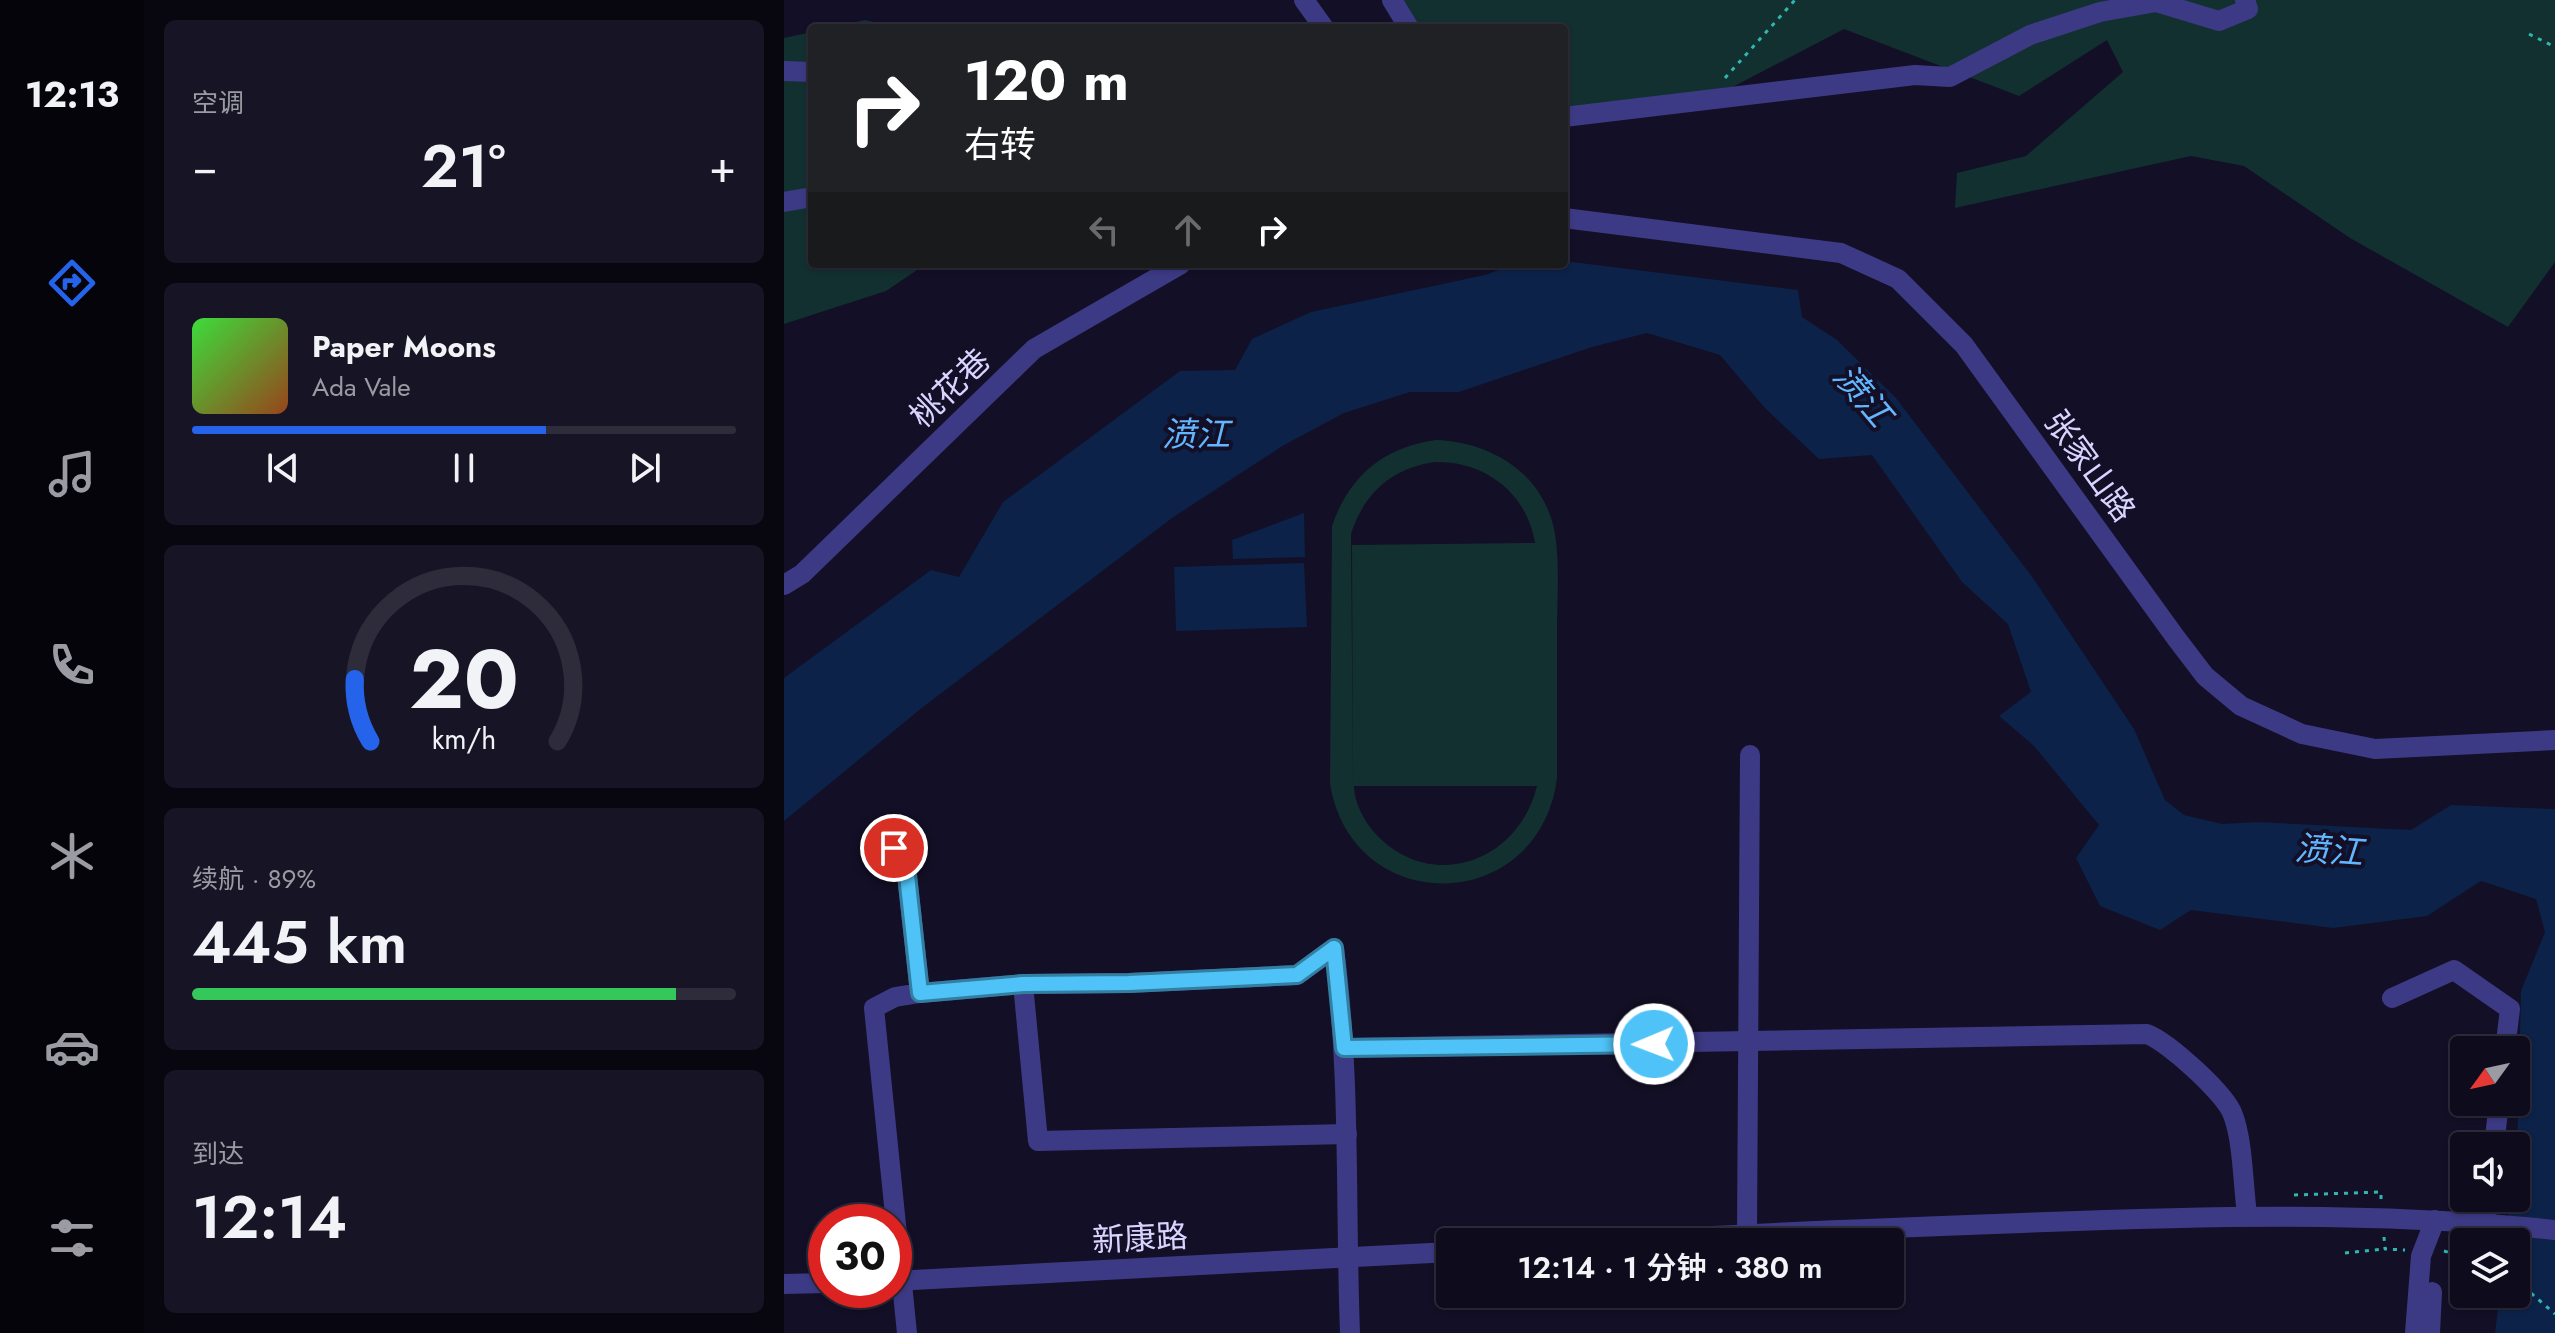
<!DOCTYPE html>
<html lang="zh">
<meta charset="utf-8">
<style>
:root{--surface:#0e0b1c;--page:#171425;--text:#f1f3f6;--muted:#9b9ba3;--line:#2e2b3b;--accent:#2563eb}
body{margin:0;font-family:Jost,"Noto Sans SC",sans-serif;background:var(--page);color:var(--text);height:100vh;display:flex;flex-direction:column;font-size:30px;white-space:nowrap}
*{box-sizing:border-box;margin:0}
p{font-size:26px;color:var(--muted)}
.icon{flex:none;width:44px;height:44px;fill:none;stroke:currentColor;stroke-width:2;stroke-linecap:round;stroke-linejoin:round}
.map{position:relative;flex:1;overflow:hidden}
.side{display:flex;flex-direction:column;gap:20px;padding:20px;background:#08060f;width:640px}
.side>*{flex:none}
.hud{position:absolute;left:24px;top:24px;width:760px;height:244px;border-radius:8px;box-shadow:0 2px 6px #0004,0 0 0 2px var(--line);background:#202124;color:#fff;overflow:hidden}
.needle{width:52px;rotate:237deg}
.buttons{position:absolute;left:1666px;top:1036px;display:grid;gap:16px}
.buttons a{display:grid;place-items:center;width:80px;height:80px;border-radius:8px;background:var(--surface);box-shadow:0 2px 6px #0004,0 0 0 2px var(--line);font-size:40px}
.speed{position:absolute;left:24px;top:1204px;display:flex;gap:16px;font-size:40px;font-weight:700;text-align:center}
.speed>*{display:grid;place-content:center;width:104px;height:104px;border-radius:50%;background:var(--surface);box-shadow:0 2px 6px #0004,0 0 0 2px var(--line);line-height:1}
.speed .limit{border:12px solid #d22;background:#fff;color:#111}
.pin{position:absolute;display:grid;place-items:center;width:68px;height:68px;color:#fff;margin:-34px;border:4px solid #fff;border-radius:50%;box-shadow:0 2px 8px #0007}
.me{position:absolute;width:88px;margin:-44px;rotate:269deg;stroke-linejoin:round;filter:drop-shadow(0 0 6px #0008)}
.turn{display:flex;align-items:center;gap:28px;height:168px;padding:0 24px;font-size:36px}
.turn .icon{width:104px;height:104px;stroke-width:2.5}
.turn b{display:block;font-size:56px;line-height:68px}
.lanes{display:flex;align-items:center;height:76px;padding:0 24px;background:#0003;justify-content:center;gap:40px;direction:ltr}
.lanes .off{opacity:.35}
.big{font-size:60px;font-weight:600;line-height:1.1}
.side .tile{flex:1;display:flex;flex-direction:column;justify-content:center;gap:12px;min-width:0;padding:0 28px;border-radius:12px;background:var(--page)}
.side .dial{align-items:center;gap:0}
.dial svg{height:208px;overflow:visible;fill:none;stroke:var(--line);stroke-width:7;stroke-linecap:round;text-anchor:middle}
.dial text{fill:var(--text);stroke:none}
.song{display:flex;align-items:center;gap:24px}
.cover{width:96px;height:96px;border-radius:12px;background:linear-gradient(135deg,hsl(120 70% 55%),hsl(20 70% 35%))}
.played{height:8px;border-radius:4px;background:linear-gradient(90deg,var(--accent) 65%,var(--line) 65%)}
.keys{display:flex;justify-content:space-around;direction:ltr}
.heat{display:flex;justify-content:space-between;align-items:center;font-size:44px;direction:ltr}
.charge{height:12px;border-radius:6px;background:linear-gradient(90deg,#34c759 89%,var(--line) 0)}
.trip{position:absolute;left:652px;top:1228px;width:468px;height:80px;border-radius:8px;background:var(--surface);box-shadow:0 2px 6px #0004,0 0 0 2px var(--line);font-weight:600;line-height:80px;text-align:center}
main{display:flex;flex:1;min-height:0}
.tabs{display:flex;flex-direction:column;width:144px;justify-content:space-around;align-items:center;background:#06040b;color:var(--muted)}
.tabs .icon{width:56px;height:56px}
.tabs .on{color:var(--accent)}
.tabs b{font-size:36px;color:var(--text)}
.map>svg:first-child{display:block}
</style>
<main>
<nav class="tabs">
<b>12:13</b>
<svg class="icon on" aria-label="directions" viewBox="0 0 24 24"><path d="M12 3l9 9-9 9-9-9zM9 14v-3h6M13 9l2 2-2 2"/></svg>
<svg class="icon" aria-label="music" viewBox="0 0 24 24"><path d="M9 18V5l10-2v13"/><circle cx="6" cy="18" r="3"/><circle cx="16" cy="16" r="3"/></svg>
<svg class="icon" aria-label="phone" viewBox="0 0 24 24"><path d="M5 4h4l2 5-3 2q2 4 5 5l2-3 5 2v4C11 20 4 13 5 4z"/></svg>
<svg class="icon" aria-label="climate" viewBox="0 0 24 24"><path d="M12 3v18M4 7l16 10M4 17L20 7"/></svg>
<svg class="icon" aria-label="car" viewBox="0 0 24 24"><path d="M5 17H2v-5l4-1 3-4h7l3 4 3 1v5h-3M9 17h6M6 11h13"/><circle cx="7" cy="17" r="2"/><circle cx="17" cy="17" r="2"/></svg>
<svg class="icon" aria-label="filters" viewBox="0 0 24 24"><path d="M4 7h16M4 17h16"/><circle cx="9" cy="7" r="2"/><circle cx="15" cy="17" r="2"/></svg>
</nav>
<section class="side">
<div class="tile"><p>空调</p>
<div class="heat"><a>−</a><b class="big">21°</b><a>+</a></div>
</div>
<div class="tile">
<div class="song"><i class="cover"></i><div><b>Paper Moons</b><p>Ada Vale</p></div></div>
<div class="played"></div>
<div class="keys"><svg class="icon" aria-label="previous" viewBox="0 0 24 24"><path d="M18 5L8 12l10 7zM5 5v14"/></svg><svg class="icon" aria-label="pause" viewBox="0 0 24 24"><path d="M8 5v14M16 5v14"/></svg><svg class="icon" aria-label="next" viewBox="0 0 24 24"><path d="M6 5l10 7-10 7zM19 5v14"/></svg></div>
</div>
<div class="tile dial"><svg viewBox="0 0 100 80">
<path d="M14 69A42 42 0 1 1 86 69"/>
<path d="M14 69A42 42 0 0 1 8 45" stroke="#2563eb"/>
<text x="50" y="56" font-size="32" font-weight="700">20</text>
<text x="50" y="72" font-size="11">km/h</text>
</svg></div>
<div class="tile"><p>续航 · 89%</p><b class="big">445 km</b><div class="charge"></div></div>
<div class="tile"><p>到达</p><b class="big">12:14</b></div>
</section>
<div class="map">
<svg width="1771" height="1333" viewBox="0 0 1771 1333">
<rect width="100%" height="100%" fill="#130f26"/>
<g fill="#12302f" fill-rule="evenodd">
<path d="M608 0H1771V262L1724 327 1566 238 1460 166 1407 156 1171 208 1173 173 1242 156 1339 72 1323 40 1235 96 1060 29 920 102 780 117V28H625Z"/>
<path d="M81 20 117 28H45Z"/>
<path d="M28 32V264H142L102 291 0 324V38Z"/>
<path d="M652 440C709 442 761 475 771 534 776 565 773 600 773 632 773 681 773 730 773 778 756 915 569 920 546 784L548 526C565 476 600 447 652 440ZM651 462C701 461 743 493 751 543L568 545 569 785 567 534C580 493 608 468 651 462ZM570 786H753C734 864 644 894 589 831 579 819 570 801 570 786Z"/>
</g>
<g fill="#0c2248">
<path d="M780 261 1014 290 1018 317 1053 340 1112 398 1249 578 1350 729 1381 800 1400 815 1438 824 1473 822 1627 830 1667 805 1771 809V1333H1711L1716 1294H1732V1242H1722L1726 1198H1732L1737 991 1761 932 1752 899 1697 881 1643 916 1549 928 1407 910 1376 930 1316 906 1292 858 1315 825 1250 746 1215 716 1247 692 1224 624 1178 582 1088 455 1035 459 981 408 936 355 863 333 808 347 675 392H626L560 413 500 445 388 518 139 707 0 821V678L147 570 175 577 219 502 396 371 451 370 468 339 527 312 701 275 730 264H780Z"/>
<path d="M520 513 521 557 449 559 448 540Z"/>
<path d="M520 563 523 627 392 631 390 567Z"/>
</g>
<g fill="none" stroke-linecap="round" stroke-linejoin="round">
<g stroke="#2fb8b0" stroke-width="3" stroke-dasharray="4 6" stroke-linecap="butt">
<path d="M1745 34 1771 47"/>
<path d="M941 78 1011 0"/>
<path d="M1510 1195 1597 1192V1202"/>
<path d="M1600 1237 1601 1249 1621 1250"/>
<path d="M1660 1251 1680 1257"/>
<path d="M1561 1253 1601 1249"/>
<path d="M1732 1280 1771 1314"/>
</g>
<g stroke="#3d3a85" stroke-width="20">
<path d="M520 0 540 28"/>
<path d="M608 0 625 28"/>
<path d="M0 71 28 72"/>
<path d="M780 117 1131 75 1166 77 1246 35 1316 12 1372 2 1435 21 1464 9 1461 0"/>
<path d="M0 202 28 197"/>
<path d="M780 218 1057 253 1114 279 1180 345 1392 638 1421 676 1457 706 1518 734 1591 749 1771 740"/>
<path d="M0 585 18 574 250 349 397 264"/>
<path d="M97 851 110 848 121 857 136 993 111 997 90 1008 123 1333"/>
<path d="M239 984 254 1141 563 1134"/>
<path d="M136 993 239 984 345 983 513 975 550 948C567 1075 561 1204 566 1333"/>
<path d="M1608 998 1670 970 1726 1009 1721 1050"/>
<path d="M560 1048 1363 1034C1384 1042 1442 1094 1449 1115 1459 1141 1459 1185 1463 1214"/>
<path d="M1710 1146 1715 1102"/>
<path d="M1701 1223 1704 1198"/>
<path d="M963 1233 966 755"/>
<path d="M820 1242C960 1233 1099 1228 1238 1223 1417 1216 1593 1211 1771 1230"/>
<path d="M110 1281 666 1252"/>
<path d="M0 1284 42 1283"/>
<path d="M1631 1333 1637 1256 1651 1220"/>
<path d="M1646 1333 1648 1292"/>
</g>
</g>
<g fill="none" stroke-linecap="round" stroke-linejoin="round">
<defs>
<path id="route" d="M110 848 121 857 136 993 239 984 345 983 513 975 550 948 560 1048 870 1044"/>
</defs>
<use href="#route" stroke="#337fa1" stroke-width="20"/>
<use href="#route" stroke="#4fc3f7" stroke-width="14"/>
</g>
<g text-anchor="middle" stroke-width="8" stroke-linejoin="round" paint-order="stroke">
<g font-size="32" fill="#d9d4ff" stroke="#130f26">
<text transform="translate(166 388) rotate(-44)" y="11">桃花巷</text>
<text transform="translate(1306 466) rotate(54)" y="11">张家山路</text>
<text transform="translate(356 1238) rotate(-3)" y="11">新康路</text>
</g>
<g font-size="34" font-style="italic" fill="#62b6ff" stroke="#130f26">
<text transform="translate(1079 395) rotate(50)" y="12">𣸣江</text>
<text x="412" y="446">𣸣江</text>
<text transform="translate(1545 850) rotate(4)" y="12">𣸣江</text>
</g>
</g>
</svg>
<div class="buttons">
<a><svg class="needle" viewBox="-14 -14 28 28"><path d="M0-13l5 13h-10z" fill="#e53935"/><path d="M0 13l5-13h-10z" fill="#9b9ba3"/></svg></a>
<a><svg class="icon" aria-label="sound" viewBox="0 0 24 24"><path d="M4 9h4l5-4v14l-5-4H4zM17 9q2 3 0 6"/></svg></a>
<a><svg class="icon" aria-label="layers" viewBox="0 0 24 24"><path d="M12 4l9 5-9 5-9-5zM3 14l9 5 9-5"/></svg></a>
</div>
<div class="speed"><div class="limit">30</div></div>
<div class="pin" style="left:110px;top:848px;background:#d93025"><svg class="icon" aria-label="arrive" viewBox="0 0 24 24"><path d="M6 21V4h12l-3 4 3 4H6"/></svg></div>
<svg class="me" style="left:870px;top:1044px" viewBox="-20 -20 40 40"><circle r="17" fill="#4fc3f7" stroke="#fff" stroke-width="3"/><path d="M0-11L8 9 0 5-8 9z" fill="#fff"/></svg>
<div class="trip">12:14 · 1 分钟 · 380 m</div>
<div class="hud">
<div class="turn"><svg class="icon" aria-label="right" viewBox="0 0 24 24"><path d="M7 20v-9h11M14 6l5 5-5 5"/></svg><div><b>120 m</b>右转</div></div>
<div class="lanes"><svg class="icon off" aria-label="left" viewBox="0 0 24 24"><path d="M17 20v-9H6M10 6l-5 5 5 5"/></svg><svg class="icon off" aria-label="ahead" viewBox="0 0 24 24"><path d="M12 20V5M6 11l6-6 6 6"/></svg><svg class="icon" aria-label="right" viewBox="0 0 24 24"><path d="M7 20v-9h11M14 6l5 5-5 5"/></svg></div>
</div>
</div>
</main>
